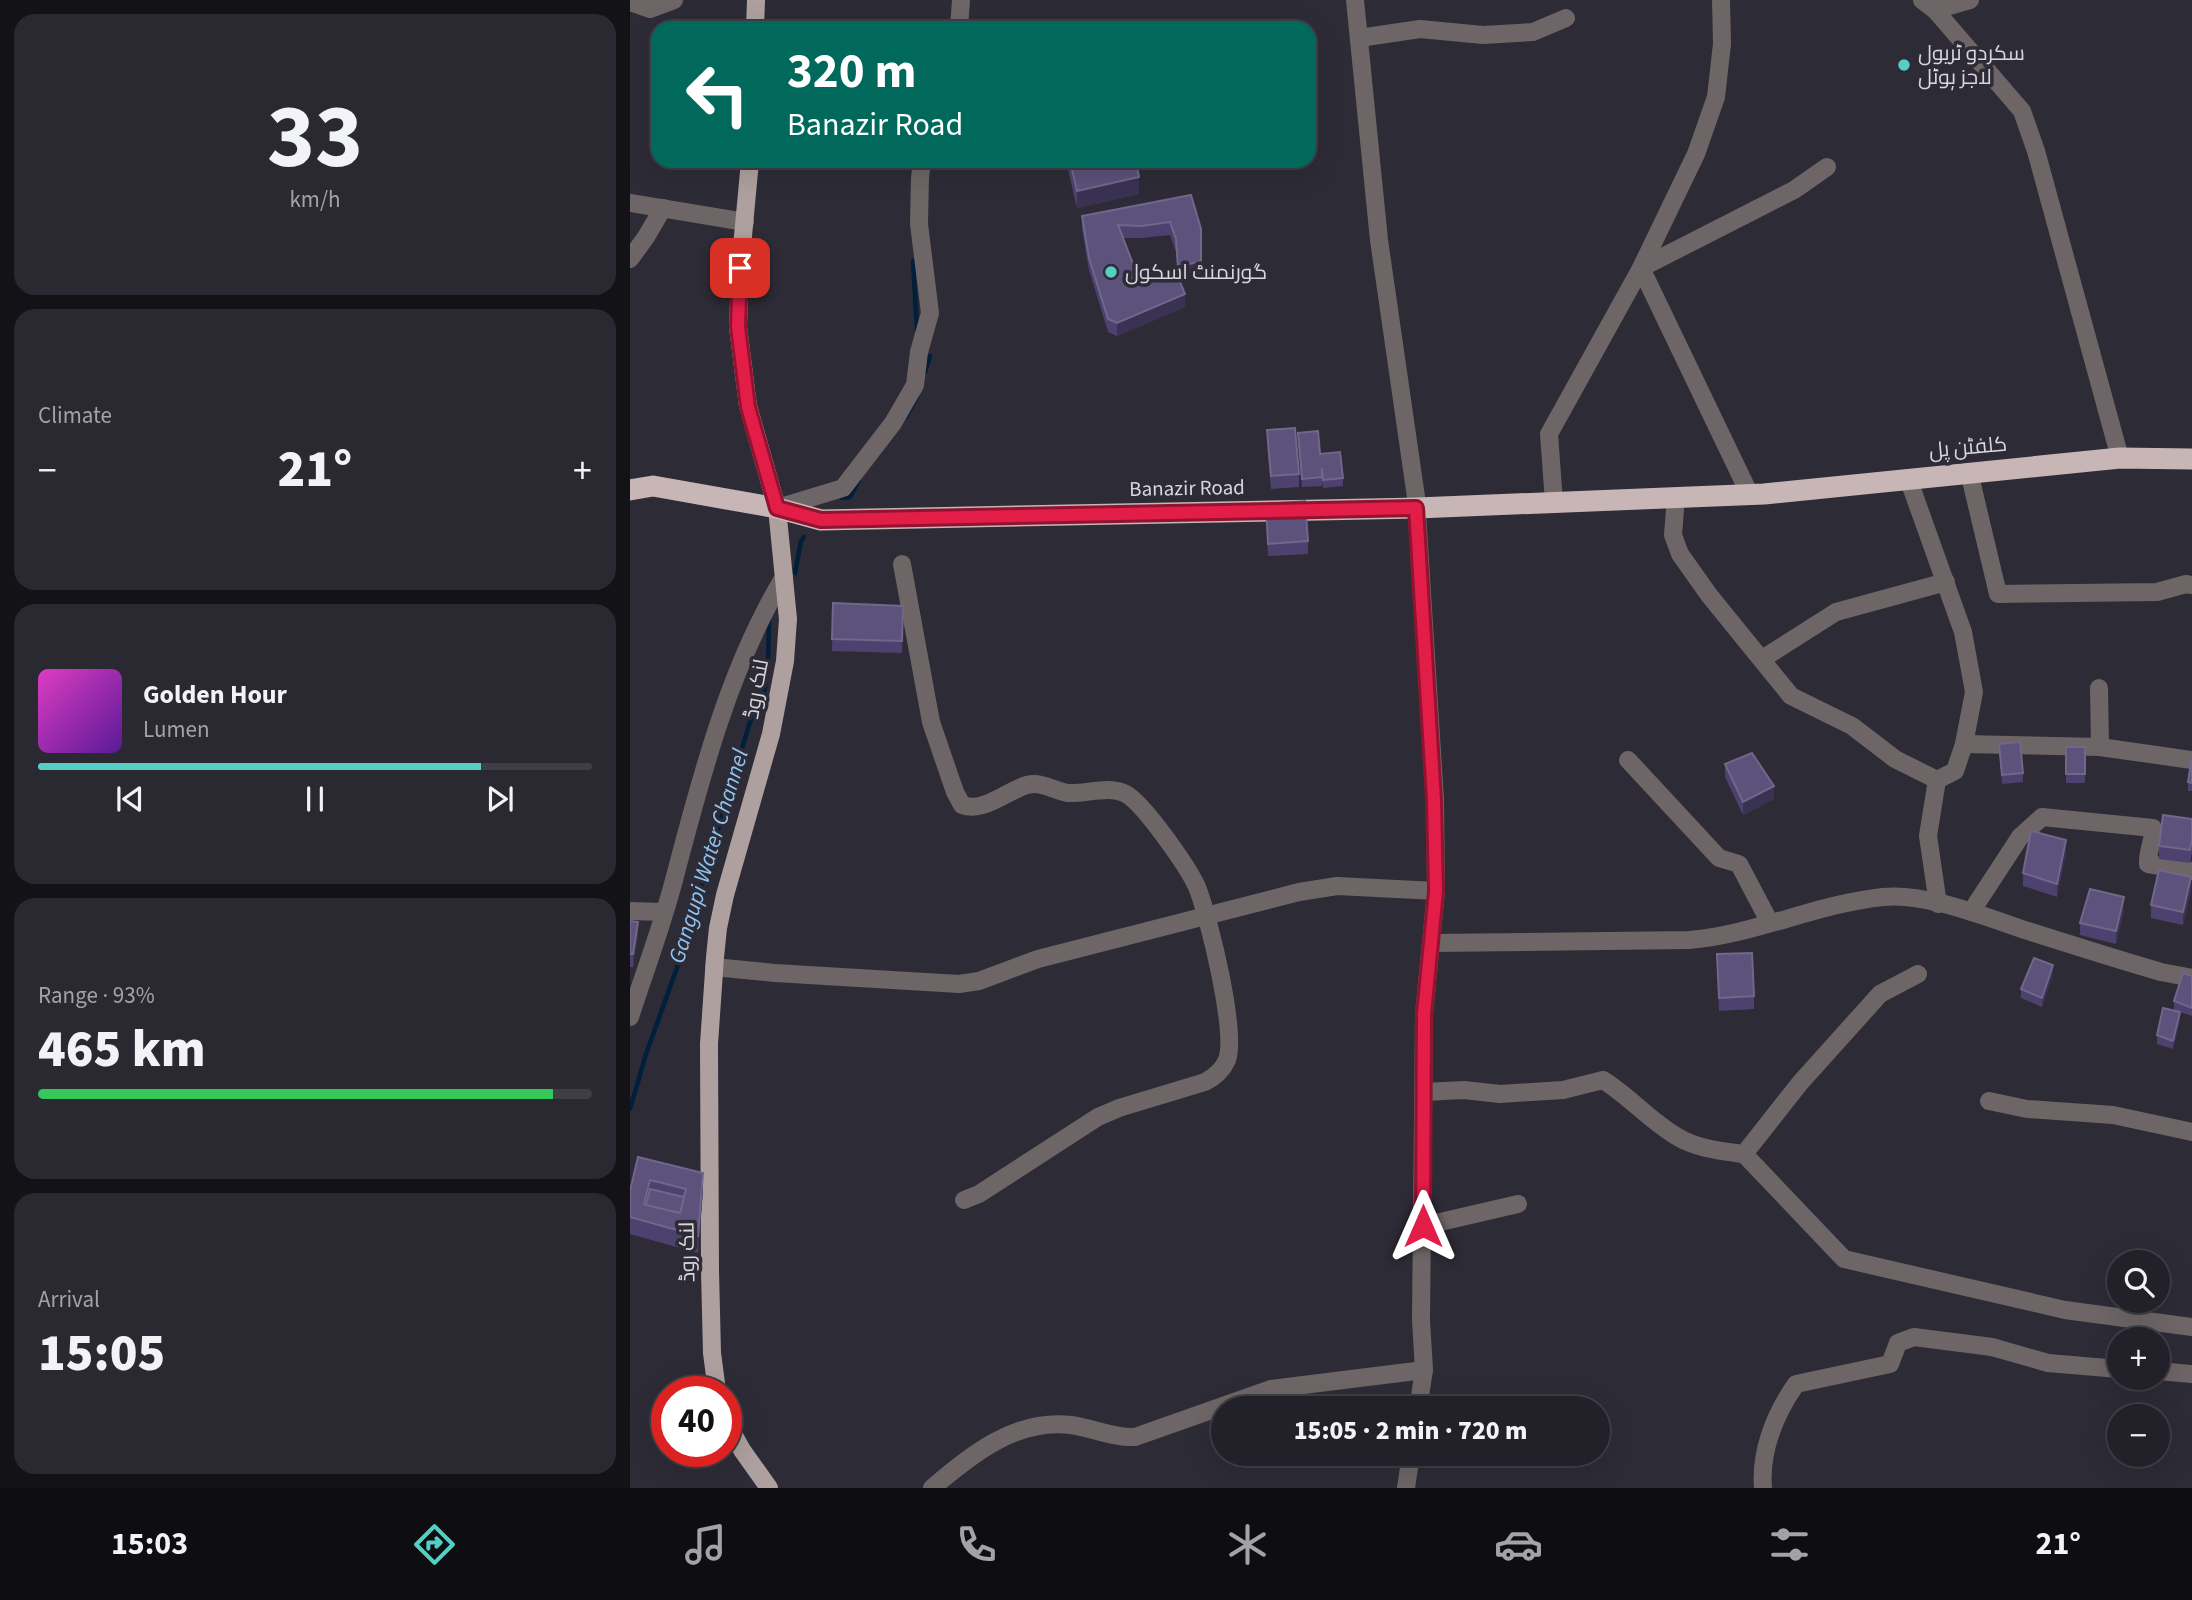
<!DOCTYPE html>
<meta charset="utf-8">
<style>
:root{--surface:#222028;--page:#2a2830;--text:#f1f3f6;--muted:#a2a3a8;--line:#3f3e45;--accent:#55cec6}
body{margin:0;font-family:"Source Sans 3",Cairo,sans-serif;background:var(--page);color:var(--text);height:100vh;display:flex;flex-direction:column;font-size:26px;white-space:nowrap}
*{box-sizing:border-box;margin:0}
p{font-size:23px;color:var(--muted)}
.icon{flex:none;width:38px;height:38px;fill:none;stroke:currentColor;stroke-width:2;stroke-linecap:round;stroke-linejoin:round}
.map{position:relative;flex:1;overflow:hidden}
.sheet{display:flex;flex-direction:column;gap:14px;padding:14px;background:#131216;width:630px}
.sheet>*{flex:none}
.top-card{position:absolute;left:21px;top:21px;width:665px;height:147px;border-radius:21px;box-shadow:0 7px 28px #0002,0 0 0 2px var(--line);background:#00695c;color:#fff;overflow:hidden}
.tools{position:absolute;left:1477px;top:1250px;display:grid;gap:14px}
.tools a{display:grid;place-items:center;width:63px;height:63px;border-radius:50%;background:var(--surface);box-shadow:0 7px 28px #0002,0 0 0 2px var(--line);font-size:35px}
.speed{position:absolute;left:21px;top:1376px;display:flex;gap:14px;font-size:35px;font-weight:700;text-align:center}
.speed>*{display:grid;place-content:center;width:91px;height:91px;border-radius:50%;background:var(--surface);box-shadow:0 7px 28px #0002,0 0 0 2px var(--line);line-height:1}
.speed .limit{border:10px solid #d22;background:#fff;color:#111}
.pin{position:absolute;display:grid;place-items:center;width:60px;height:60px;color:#fff;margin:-30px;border-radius:14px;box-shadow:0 4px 10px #0006}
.me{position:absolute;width:77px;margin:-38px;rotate:0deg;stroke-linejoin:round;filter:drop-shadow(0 0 5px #0008)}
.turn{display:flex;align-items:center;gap:24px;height:147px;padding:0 21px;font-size:32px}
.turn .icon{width:91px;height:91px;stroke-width:2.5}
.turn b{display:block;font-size:49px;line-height:60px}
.big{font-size:52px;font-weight:800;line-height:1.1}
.sheet .card{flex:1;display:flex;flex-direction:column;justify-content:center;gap:10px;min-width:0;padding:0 24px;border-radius:21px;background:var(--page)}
.sheet .dial{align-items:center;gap:0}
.dial b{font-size:91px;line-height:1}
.song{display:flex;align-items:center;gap:21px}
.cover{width:84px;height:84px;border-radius:10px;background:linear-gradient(135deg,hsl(310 70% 55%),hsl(270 70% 35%))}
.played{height:7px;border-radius:4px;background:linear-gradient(90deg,var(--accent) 80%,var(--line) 80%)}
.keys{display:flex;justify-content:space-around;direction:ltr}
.heat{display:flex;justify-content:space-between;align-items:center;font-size:38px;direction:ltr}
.charge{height:10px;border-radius:5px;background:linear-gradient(90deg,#34c759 93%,var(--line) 0)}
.trip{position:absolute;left:581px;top:1396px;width:399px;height:70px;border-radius:35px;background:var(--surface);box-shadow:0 7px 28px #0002,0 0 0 2px var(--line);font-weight:800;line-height:70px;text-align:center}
.tab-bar{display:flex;height:112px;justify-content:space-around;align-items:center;background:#0e0d10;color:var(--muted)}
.tab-bar .icon{width:49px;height:49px}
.tab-bar .active{color:var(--accent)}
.tab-bar b{font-size:32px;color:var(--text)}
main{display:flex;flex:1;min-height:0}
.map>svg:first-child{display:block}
</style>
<main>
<section class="sheet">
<div class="card dial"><b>33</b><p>km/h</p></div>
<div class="card"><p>Climate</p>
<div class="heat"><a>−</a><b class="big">21°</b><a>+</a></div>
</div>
<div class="card">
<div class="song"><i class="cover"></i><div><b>Golden Hour</b><p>Lumen</p></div></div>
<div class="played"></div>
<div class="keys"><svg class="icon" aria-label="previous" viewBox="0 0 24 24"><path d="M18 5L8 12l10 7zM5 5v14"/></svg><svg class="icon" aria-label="pause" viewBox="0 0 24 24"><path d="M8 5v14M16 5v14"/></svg><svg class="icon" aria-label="next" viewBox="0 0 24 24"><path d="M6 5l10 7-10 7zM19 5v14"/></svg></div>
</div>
<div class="card"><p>Range · 93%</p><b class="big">465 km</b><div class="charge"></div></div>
<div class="card"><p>Arrival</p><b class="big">15:05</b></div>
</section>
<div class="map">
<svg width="1562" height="1488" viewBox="0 0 1562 1488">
<rect width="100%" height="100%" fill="#2d2b36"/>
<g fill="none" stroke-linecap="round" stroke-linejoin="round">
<g stroke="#001f3a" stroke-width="4.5">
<path d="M283 261 287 330"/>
<path d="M295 372 300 356"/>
<path d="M276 417 287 397"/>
<path d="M212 498 220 497 229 480"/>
<path d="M165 573 171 541 174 537"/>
<path d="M0 1109 16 1054 48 965 119 725 134 693 138 663 139 619"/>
</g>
<g stroke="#6e6666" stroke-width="18">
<path d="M725 0 749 240 786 497 805 800 806 891 794 1014 791 1320 794 1370 788 1409"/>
<path d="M1292 0 1305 10 1392 111 1406 151 1490 458"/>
<path d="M0 2 20 9 44 0"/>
<path d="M1305 10 1340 0"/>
<path d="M329 28 331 0"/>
<path d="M729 38 790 29 853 35 903 32 936 18"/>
<path d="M0 203 115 222"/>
<path d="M0 259 16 237 33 208"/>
<path d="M1339 472 1368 594 1527 592 1556 584 1562 585"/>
<path d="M1278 478 1333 632 1344 692 1334 744 1470 747"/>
<path d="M1119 493 1011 268 1164 190 1197 167"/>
<path d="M1046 497 1043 535 1050 554 1079 595 1161 696 1222 726 1265 759 1307 780"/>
<path d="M924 502 919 434 1011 268 1066 154 1086 97 1092 44 1091 0"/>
<path d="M147 508 213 488 263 423 285 385 289 352 300 313 289 224 290 178 292 161"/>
<path d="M272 564 301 722 325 792 332 805C354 813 376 791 397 785 412 781 424 791 438 793 456 794 480 785 496 794 514 804 558 867 567 887 579 917 607 1032 597 1060 592 1071 585 1077 575 1082L489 1108 468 1117 349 1194 334 1200"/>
<path d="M1132 659 1206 612 1316 582"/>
<path d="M1469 688 1470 747 1562 760"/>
<path d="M998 760 1089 858 1109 864 1140 923"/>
<path d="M1308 904 1298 836 1307 780 1325 771 1334 744"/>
<path d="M0 911 34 912"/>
<path d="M1341 912 1390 837 1412 817 1523 828C1524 841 1517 851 1518 864L1562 871"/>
<path d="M802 943 1060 940C1126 934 1187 904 1253 897 1295 892 1358 918 1398 931 1442 945 1486 959 1531 972L1562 978"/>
<path d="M84 967 145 973 329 984 349 981 408 959 669 892 707 886 806 891"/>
<path d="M0 1017C15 971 32 926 44 880 71 777 99 668 154 577"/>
<path d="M794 1092 834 1090 870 1094 933 1090 973 1080C999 1096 1019 1120 1046 1136 1067 1149 1091 1151 1114 1154L1170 1083 1250 994 1288 974"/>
<path d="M1359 1101 1397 1109 1483 1115 1562 1132"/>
<path d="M1114 1154 1214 1259 1435 1310 1562 1327"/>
<path d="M793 1226 888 1204"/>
<path d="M1528 1371 1562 1374"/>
<path d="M302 1488C341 1455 386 1418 441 1425 463 1428 483 1438 505 1437L641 1389 794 1370"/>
<path d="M776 1488 781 1454"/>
<path d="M1133 1488C1130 1451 1145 1414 1166 1384L1260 1364 1268 1343 1284 1337 1362 1347 1418 1363 1489 1369"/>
</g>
<g stroke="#aea09f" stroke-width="18">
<path d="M125 28 126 0"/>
<path d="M87 1391 82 1353 80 1271 79 1044 85 957 88 928 95 895 141 734 155 661 158 619 147 508 118 406 108 327 110 268 120 161"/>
<path d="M96 1421 112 1450 139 1488"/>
</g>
<path stroke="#c8b6b6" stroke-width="21" d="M0 490 23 486 147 508 191 520 787 508 1134 494 1490 458 1562 459"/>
</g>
<g fill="#4d426f" fill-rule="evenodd">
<path d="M436 161H506L509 194 447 208Z"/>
<path d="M561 195 571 274 549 280 555 307 487 336 478 332 459 270 452 229V216ZM540 235 546 252 548 277 506 283 493 238H511Z"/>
<path d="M637 430 669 474V487L641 489 637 443Z"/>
<path d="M668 433 713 478V486L693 488 692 477V486L672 487Z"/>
<path d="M636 504 678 541V554L638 556Z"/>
<path d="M203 603 273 606 272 653 202 651Z"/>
<path d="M1369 744 1393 773V782L1372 784Z"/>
<rect x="1436" y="747" width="19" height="36"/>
<path d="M1562 757V791H1558V782Z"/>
<path d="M1095 764 1144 799 1113 815 1095 777Z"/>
<path d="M1562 819V852L1560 863 1529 859V846Z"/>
<path d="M1436 853 1427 897 1393 886V873Z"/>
<path d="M1561 890 1553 925 1521 918V905Z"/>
<path d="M1494 910 1486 944 1450 935V923Z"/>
<path d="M0 921 8 935 3 967H0Z"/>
<path d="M1087 954 1124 996V1009L1089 1011Z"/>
<path d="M1423 974 1412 1007 1391 998V989Z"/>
<path d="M1562 976V1016L1544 1010V1001Z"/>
<path d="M1550 1021 1543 1049 1527 1044V1035Z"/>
<path d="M8 1157 73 1190 68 1253 0 1234V1191Z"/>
</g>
<g fill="#3a3253">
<path d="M509 177V194L447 208V191Z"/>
<path d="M571 261V274L548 280V267Z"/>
<path d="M555 294V307L487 336V323Z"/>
<path d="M1144 786V799L1113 815V802Z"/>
<path d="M1436 840V853L1427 897V884Z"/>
<path d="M1561 877V890L1553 925V912Z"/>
<path d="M1494 897V910L1486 944V931Z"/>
<path d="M8 922V935L3 967V954Z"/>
<path d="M1423 965V974L1412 1007V998Z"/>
<path d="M1550 1012V1021L1543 1049V1041Z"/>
<path d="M73 1173V1190L68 1253V1236Z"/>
<path d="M20 1180V1197L16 1213 14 1204Z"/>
</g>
<g fill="#5c527b" stroke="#70678b" stroke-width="2" fill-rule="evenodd">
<path d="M440 161H506L509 177 447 191Z"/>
<path d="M561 195 571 229V261L548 267 546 239 540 222 511 226 488 225 505 269 506 283 517 280 548 277 555 294 487 323 478 319 459 258 452 216Z"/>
<path d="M665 428 669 474 641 476 637 430Z"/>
<path d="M688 431 690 454 710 452 713 478 693 480 692 468V477L672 479 668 433Z"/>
<path d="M675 501 678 541 638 544 636 504Z"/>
<path d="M203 603 273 606 272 641 202 639Z"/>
<path d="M1390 742 1393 773 1372 775 1369 744Z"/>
<rect x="1436" y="747" width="19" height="27"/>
<path d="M1122 753 1144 786 1113 802 1095 764Z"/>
<path d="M1562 757V783L1558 782Z"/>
<path d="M1533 815 1562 819V839L1560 850 1529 846Z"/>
<path d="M1401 831 1436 840 1427 884 1393 873Z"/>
<path d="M1529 870 1561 877 1553 912 1521 905Z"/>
<path d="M1460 889 1494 897 1486 931 1450 923Z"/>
<path d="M0 921 8 922 3 954H0Z"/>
<path d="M1122 953 1124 996 1089 998 1087 954Z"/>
<path d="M1404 958 1423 965 1412 998 1391 989Z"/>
<path d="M1553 973 1562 976V1008L1544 1001Z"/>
<path d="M1533 1008 1550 1012 1543 1041 1527 1035Z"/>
<path d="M8 1157 73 1173 68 1236 0 1217V1191ZM20 1180 56 1189 50 1213 14 1204Z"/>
<path d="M20 1189 54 1197 50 1213 16 1205Z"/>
</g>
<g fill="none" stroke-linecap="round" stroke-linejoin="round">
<defs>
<path id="route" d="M110 268 108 327 118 407 147 508 191 520 786 508 804 800 806 891 794 1014 793 1226"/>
</defs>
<use href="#route" stroke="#92132f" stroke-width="18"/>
<use href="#route" stroke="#e11d48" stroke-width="12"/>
</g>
<g fill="#55cec6" stroke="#2d2b36" stroke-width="2.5">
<circle cx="1274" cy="65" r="7"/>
<circle cx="481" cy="272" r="7"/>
</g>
<g text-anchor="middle" stroke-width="7" stroke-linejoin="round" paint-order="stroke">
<g font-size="21" fill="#d8d6de" stroke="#2d2b36" text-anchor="start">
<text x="1288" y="60">سکردو ٹریول<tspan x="1288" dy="24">لاجز ہوٹل</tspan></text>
<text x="495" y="279">گورنمنٹ اسکول</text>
</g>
<g font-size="21" fill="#d8d6de" stroke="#2d2b36">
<text transform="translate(1338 447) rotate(-5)" y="7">کلفٹن پل</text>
<text transform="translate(557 488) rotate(-1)" y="7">Banazir Road</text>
<text transform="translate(126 689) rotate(-80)" y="7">لنک روڈ</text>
<text transform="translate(57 1252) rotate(-91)" y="7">لنک روڈ</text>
</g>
<g font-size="23" font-style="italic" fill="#8ec4f4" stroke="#2d2b36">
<text transform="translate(78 856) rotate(-73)" y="8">Gangupi Water Channel</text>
</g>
</g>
</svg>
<div class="tools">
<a><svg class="icon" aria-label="search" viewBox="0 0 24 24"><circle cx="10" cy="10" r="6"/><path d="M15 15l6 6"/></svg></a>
<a>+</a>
<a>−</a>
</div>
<div class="speed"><div class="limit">40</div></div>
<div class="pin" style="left:110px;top:268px;background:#d93025"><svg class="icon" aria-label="arrive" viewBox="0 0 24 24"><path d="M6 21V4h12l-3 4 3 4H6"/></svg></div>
<svg class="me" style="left:793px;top:1226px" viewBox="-20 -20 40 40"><path d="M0-17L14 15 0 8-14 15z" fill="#e11d48" stroke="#fff" stroke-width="4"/></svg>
<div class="trip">15:05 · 2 min · 720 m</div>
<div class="top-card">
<div class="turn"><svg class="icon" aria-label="left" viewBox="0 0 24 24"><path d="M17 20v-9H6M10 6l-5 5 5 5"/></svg><div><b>320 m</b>Banazir Road</div></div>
</div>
</div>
</main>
<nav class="tab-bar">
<b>15:03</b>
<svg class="icon active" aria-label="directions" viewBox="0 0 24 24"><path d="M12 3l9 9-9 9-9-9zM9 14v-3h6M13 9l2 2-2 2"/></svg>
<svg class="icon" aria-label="music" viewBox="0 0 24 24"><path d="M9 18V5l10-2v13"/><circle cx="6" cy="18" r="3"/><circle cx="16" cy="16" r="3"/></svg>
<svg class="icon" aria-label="phone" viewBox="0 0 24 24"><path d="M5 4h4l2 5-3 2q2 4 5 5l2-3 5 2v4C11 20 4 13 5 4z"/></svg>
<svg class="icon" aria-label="climate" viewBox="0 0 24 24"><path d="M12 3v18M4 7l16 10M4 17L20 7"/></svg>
<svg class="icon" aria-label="car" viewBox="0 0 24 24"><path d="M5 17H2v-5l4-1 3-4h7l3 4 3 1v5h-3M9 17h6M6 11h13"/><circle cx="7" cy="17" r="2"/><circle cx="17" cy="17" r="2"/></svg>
<svg class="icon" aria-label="filters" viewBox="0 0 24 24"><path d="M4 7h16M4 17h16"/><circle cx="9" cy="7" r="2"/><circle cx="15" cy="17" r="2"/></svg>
<b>21°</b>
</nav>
